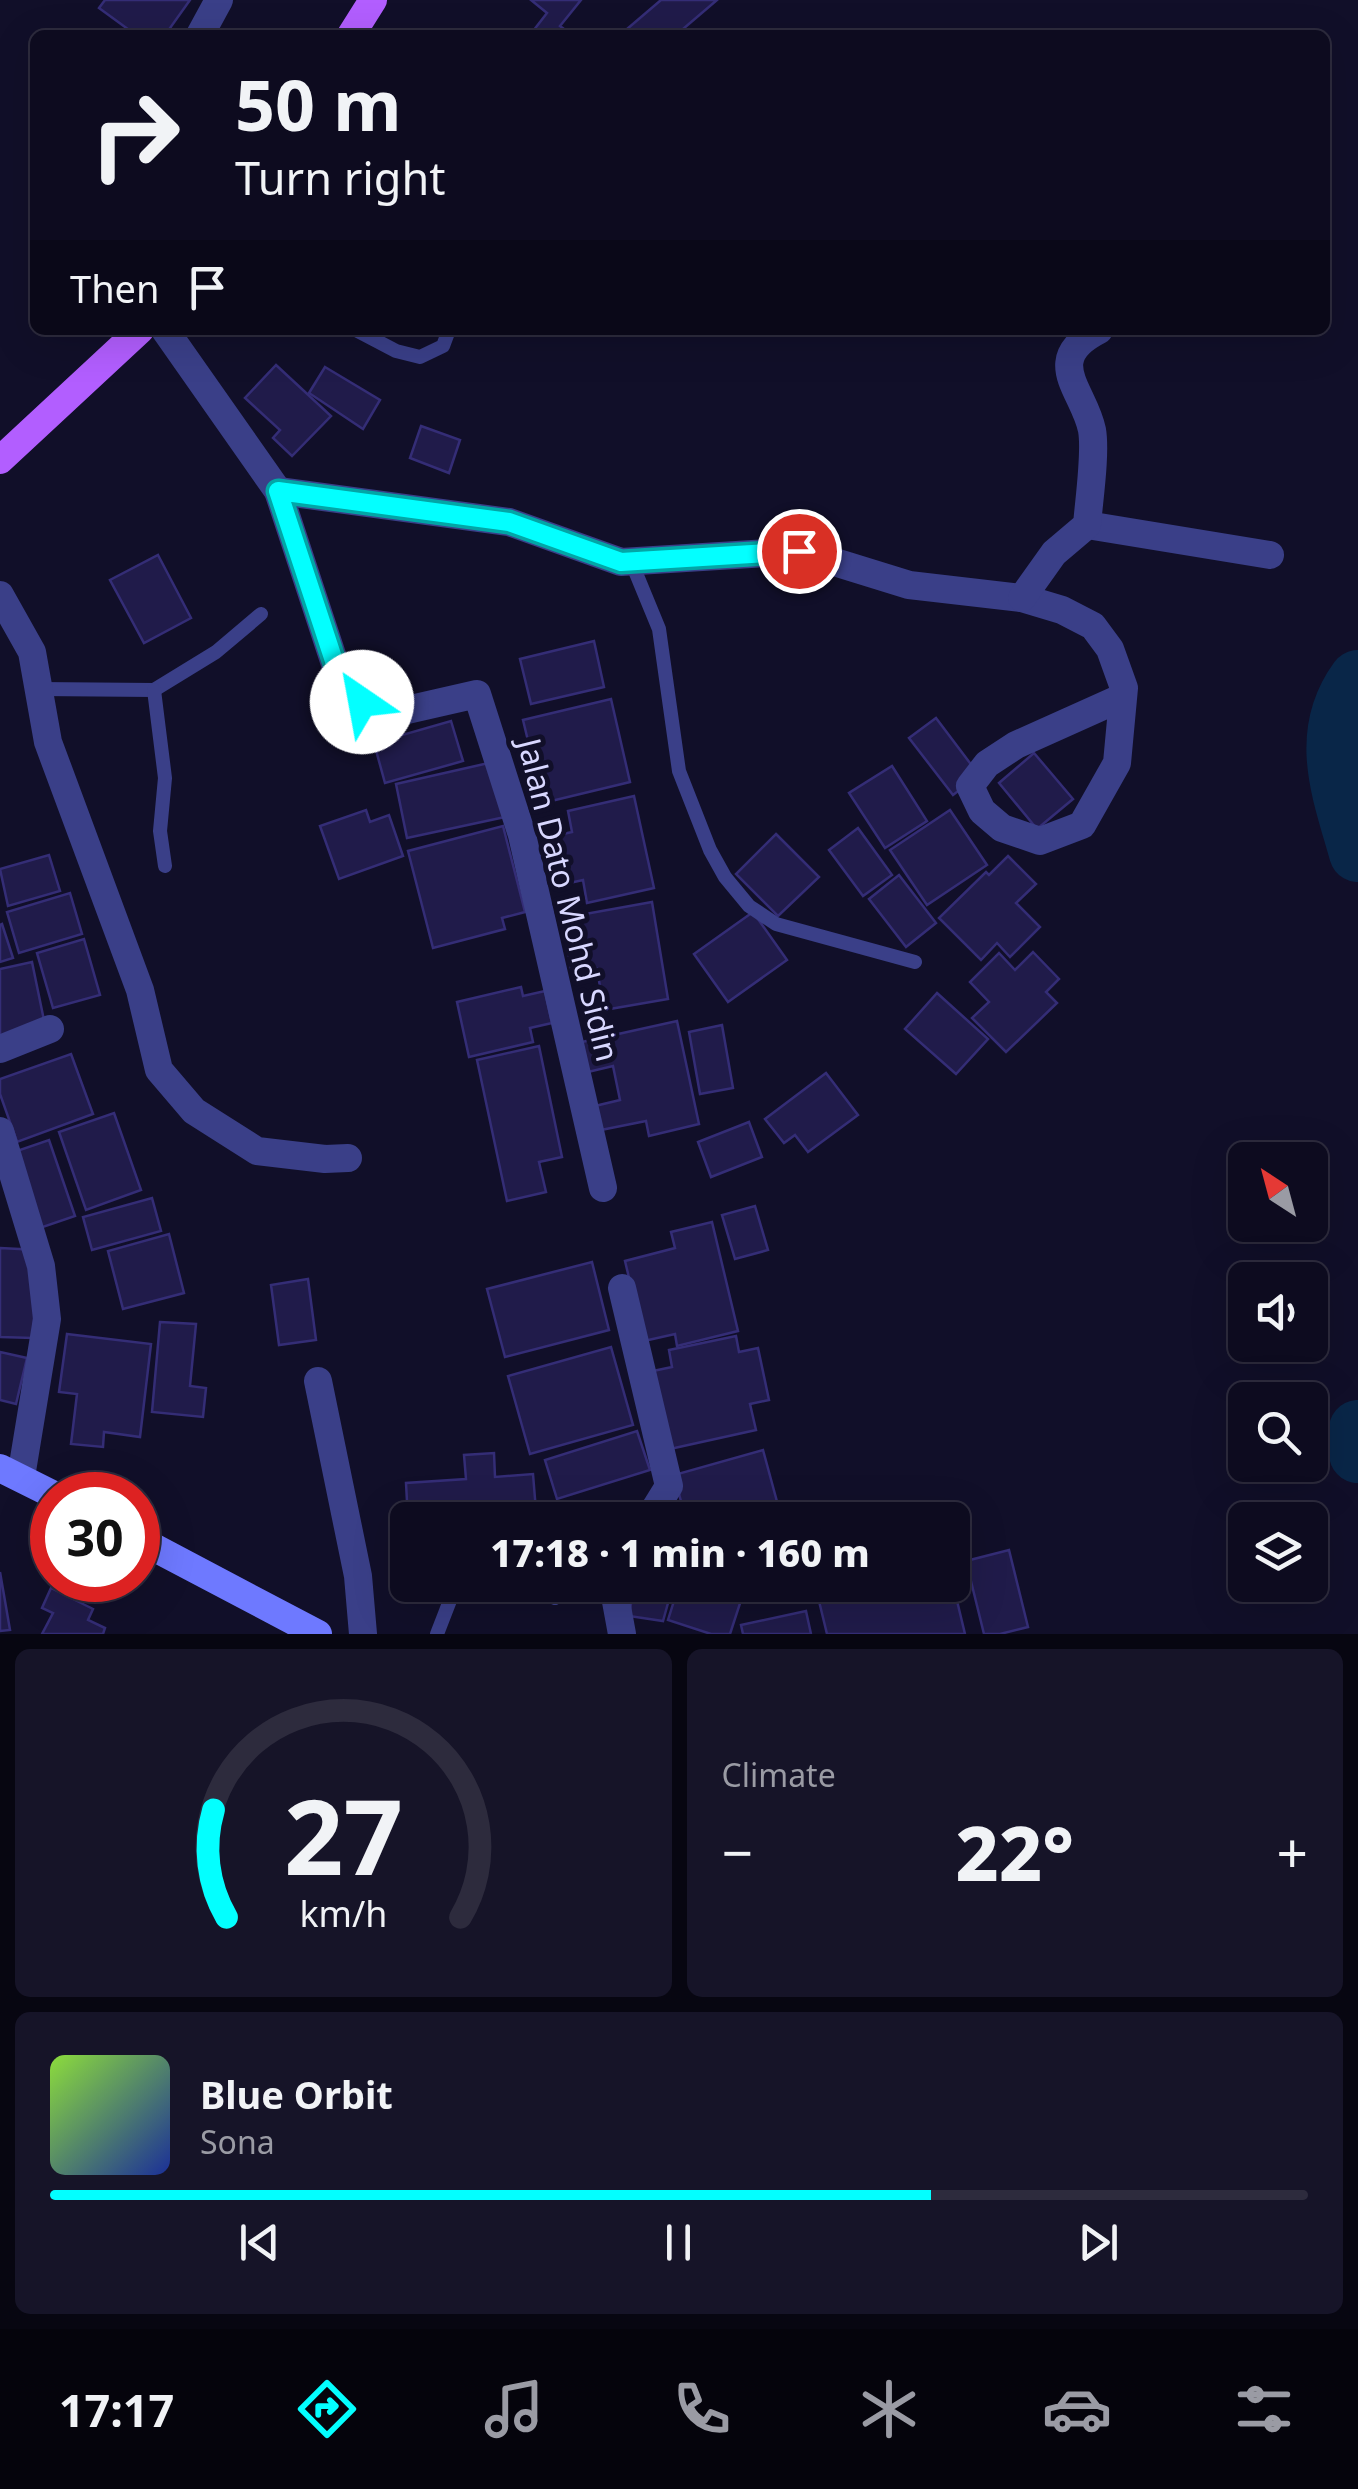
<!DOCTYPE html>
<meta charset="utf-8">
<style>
:root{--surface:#0d0b1f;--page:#161428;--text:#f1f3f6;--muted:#9a9ba4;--line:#2d2b3d;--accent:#03ffff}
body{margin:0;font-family:"Noto Sans",sans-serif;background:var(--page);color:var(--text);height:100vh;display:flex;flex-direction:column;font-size:38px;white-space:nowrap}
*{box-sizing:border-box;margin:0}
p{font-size:32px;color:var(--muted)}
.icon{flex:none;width:55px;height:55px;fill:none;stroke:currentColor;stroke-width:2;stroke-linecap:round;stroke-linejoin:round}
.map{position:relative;height:1634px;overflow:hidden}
.sheet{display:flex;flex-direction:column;gap:15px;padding:15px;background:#070611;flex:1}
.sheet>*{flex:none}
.top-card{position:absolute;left:30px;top:30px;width:1300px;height:305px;border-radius:15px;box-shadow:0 10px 40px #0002,0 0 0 2px var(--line);background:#0d0b1f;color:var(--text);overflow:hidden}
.needle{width:65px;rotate:324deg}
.tools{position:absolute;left:1228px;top:1142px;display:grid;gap:20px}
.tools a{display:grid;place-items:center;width:100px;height:100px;border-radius:15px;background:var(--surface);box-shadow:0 10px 40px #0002,0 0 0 2px var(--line);font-size:50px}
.speed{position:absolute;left:30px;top:1472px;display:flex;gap:20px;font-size:50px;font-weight:700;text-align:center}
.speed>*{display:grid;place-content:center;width:130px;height:130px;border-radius:50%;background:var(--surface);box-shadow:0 10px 40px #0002,0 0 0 2px var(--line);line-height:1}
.speed .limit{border:15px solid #d22;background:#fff;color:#111}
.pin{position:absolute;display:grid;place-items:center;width:85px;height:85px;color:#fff;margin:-42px;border:5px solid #fff;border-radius:50%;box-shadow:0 2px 10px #0007}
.me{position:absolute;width:110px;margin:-55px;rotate:327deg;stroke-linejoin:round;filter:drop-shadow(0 0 8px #0008)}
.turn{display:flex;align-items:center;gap:35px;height:210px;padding:0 40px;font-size:45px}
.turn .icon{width:130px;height:130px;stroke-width:2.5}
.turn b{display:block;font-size:70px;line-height:85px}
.then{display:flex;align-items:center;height:95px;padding:0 40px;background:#0003;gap:20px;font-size:38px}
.big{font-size:75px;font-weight:800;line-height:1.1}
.sheet .tile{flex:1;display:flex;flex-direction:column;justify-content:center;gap:15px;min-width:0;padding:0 35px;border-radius:15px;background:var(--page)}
.sheet .dial{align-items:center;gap:0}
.dial svg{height:260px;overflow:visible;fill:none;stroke:var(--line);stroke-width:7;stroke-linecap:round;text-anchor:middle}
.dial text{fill:var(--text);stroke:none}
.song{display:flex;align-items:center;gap:30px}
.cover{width:120px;height:120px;border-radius:15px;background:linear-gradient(135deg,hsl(90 70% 55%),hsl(230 70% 35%))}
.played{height:10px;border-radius:5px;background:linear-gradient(90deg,var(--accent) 70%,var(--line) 70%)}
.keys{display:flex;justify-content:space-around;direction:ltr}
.heat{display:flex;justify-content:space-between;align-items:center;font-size:55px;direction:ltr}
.sheet .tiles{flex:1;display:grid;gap:15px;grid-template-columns:1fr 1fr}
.tile:last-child{grid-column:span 2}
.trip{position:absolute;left:390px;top:1502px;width:580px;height:100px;border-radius:15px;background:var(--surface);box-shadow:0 10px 40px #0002,0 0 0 2px var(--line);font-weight:800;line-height:100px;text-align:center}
.menu{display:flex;height:160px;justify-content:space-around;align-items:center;background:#05040c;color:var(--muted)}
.menu .icon{width:70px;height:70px}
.menu .on{color:var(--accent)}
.menu b{font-size:45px;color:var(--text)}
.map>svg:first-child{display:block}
</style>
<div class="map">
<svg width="1358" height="1634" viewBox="0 0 1358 1634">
<rect width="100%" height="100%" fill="#110f29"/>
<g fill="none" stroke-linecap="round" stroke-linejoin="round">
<g stroke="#092648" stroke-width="58">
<path d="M1358 679C1317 735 1341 792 1358 853"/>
<path d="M1358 1429 1355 1438 1358 1454"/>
</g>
</g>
<g fill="#201b4a" stroke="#342d76" stroke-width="2.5">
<path d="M105 0H190L170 28 175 31 173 35H136L99 8Z"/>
<path d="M531 0H581L560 26 572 35H530L547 13Z"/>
<path d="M661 0H717L676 35H620Z"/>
<path d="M276 365 331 416 292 456 273 438 280 430 245 398Z"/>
<path d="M325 367 380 400 363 429 309 393Z"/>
<path d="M421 426 460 440 449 473 410 458Z"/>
<path d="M158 555 191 618 144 643 110 580Z"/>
<path d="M594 641 604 687 531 704 520 659Z"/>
<path d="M611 699 630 782 543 803 523 720Z"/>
<path d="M936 718 979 775 953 795 909 738Z"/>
<path d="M451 721 463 761 385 783 374 743Z"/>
<path d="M1034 753 1073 799 1037 829 999 783Z"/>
<path d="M493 762 505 817 407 838 396 784Z"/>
<path d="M892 766 927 821 885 848 849 793Z"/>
<path d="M634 796 654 888 587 903 583 880 556 886 545 838 572 832 568 811Z"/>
<path d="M366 810 370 822 389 815 403 856 339 879 320 826Z"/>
<path d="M950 810 987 865 927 905 890 850Z"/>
<path d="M503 826 525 912 502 918 505 929 433 948 408 851Z"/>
<path d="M858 828 892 875 863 896 829 850Z"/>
<path d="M776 834 819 877 778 916 736 874Z"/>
<path d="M49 855 60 891 8 906 0 869Z"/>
<path d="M1008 856 1036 884 1016 903 1040 927 1010 957 997 943 981 960 939 918 986 872 989 875Z"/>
<path d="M899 875 936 923 906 947 869 899Z"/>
<path d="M70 893 82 934 19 953 7 912Z"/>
<path d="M652 902 668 999 604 1010 597 969 572 974 565 934 576 933 574 916Z"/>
<path d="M753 912 787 960 728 1002 694 954Z"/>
<path d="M2 924 13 958 0 962V925Z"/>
<path d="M84 939 100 995 53 1008 37 953Z"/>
<path d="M1033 952 1059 979 1046 992 1057 1003 1006 1052 972 1018 989 1002 970 982 999 953 1015 970Z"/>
<path d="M32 962 46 1030 0 1040V969Z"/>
<path d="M521 987 523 996 545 991 552 1023 530 1028 533 1042 469 1057 457 1002Z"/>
<path d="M937 993 988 1039 956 1074 905 1029Z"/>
<path d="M677 1021 699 1124 649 1136 646 1121 601 1130 595 1106 620 1100 613 1066 588 1072 582 1042Z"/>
<path d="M722 1025 733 1088 700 1094 689 1032Z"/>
<path d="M539 1046 562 1157 539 1162 546 1192 507 1201 477 1060Z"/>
<path d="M71 1054 93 1114 17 1142 0 1094V1079Z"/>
<path d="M826 1073 858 1115 808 1152 795 1135 784 1143 765 1119Z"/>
<path d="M114 1113 141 1190 86 1210 59 1132Z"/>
<path d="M749 1122 762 1157 711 1177 698 1142Z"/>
<path d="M49 1140 75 1216 37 1229 11 1153Z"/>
<path d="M152 1198 161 1231 92 1250 83 1217Z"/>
<path d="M755 1206 768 1250 735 1259 722 1215Z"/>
<path d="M712 1222 738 1331 677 1346 675 1334 644 1341 625 1261 675 1248 671 1232Z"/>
<path d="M169 1234 184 1293 123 1309 108 1251Z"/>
<path d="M0 1248 38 1250 33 1338 0 1337Z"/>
<path d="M592 1262 609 1330 505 1357 487 1289Z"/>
<path d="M308 1279 316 1340 279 1345 271 1285Z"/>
<path d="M160 1322 196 1324 190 1386 206 1388 203 1417 152 1412Z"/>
<path d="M67 1334 151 1344 140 1437 104 1432 103 1447 71 1444 77 1394 59 1392Z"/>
<path d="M736 1336 739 1352 758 1348 769 1400 750 1404 756 1430 670 1449 653 1371 672 1367 669 1350Z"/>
<path d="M611 1347 633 1425 530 1454 508 1376Z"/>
<path d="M0 1352 27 1358 16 1404 0 1400Z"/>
<path d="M637 1431 650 1470 557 1499 545 1460Z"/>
<path d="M763 1450 782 1520H686L674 1475Z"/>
<path d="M494 1453 495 1477 533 1474 536 1511 408 1520 406 1483 466 1479 464 1455Z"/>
<path d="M1009 1550 1028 1627 1000 1634H984L966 1561Z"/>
<path d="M0 1572 10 1630 0 1631Z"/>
<path d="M952 1580 965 1634H827L818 1597 838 1593 836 1585H952Z"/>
<path d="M634 1585H673L663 1621 629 1616Z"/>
<path d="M679 1585H746L730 1634H711L668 1620Z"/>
<path d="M51 1588 93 1609 88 1620 105 1628 103 1634H42L53 1613 42 1608Z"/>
<path d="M806 1611 811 1634H743L741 1625Z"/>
</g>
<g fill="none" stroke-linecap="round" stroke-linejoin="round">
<g stroke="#3a3f88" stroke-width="14">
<path d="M356 330 396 351 420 357 443 346 449 330"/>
<path d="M631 561 659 629 679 771 710 850 725 877 749 906 776 924 915 962"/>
<path d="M38 689 154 690 216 652 261 614"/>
<path d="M154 690 165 778 160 831 165 866"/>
<path d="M406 1512 423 1520"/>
<path d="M523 1585 555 1598"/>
<path d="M437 1634 456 1585"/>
</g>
<g stroke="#3a3f88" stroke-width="28">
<path d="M200 35 219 0"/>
<path d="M165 330 278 491 337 670 362 702 398 712 477 694 522 835 603 1188"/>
<path d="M278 491 509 522 621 562 799 551 909 585 1022 598 1062 610 1093 626 1110 649 1124 688 1117 763 1082 825 1040 841 1002 828 982 811 970 786 987 764 1016 745 1123 697"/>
<path d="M1087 525 1270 555"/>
<path d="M0 595 32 652 48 742 140 990 159 1070 194 1111 257 1151 325 1159 348 1158"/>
<path d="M1022 598 1054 553 1087 525C1089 500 1096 453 1092 430 1084 390 1041 360 1099 330"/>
<path d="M0 1049 50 1029"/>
<path d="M0 1131 41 1266 47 1319 21 1477"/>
<path d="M622 1288 669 1486 648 1520"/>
<path d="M318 1381 358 1576 363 1634"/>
<path d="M613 1585 622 1634"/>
</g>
<g stroke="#6e79ff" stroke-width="28">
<path d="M0 1468 54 1495"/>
<path d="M138 1539 318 1634"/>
</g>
<g stroke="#b25eff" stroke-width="28">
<path d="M351 35 373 0"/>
<path d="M0 460 140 330"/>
</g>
</g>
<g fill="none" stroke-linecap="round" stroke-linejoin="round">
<defs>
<path id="route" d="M362 702 337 670 278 491 509 522 621 562 799 551"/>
</defs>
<use href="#route" stroke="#02a6a6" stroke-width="25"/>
<use href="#route" stroke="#03ffff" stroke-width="18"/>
</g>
<g text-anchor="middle" stroke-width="10" stroke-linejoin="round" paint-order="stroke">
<g font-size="32" fill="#d8d7ff" stroke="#110f29">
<text transform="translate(568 900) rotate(76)" y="11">Jalan Dato Mohd Sidin</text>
</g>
</g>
</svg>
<div class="tools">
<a><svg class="needle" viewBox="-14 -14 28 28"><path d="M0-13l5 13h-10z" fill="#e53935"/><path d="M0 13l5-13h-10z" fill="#9a9ba4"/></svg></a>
<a><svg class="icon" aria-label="sound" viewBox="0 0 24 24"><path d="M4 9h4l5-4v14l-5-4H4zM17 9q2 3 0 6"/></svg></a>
<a><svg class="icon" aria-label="search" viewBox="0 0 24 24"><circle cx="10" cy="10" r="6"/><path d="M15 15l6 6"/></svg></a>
<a><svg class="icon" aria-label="layers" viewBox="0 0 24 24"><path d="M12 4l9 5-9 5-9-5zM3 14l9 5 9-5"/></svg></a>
</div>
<div class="speed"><div class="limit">30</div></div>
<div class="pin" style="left:799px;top:551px;background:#d93025"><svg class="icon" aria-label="arrive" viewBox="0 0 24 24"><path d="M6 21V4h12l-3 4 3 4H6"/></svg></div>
<svg class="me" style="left:362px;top:702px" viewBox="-20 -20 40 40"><circle r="19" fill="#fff"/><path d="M0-13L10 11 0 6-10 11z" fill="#03ffff"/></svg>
<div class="trip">17:18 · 1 min · 160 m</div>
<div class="top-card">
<div class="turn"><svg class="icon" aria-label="right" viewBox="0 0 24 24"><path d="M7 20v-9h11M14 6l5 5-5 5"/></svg><div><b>50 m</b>Turn right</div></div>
<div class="then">Then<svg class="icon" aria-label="arrive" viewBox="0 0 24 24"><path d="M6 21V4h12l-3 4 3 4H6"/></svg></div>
</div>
</div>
<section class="sheet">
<div class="tiles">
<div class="tile dial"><svg viewBox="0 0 100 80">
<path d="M14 69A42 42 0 1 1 86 69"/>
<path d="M14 69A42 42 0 0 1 10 36" stroke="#03ffff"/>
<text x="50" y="56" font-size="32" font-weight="700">27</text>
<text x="50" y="72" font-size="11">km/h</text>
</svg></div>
<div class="tile"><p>Climate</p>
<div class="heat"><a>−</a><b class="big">22°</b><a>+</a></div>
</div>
<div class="tile">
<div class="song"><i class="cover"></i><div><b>Blue Orbit</b><p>Sona</p></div></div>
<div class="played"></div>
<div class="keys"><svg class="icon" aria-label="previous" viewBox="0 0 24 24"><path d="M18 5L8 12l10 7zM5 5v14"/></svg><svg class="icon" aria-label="pause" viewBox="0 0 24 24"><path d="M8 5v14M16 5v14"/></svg><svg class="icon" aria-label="next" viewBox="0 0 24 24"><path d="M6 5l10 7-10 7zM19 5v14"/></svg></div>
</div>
</div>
</section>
<nav class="menu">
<b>17:17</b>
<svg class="icon on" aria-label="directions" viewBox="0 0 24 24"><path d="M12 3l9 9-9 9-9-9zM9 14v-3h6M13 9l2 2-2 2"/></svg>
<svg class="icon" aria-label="music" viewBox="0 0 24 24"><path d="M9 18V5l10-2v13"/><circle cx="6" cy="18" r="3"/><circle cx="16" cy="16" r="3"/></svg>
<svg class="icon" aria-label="phone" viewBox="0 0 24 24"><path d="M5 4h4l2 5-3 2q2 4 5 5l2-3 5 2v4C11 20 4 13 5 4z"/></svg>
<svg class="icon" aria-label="climate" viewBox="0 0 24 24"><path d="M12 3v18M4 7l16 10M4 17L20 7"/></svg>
<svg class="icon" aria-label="car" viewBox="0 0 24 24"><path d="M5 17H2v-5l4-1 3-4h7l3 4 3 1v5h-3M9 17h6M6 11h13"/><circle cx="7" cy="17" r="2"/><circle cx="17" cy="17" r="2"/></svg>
<svg class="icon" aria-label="filters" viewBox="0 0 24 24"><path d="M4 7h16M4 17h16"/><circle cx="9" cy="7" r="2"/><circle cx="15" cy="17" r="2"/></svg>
</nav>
